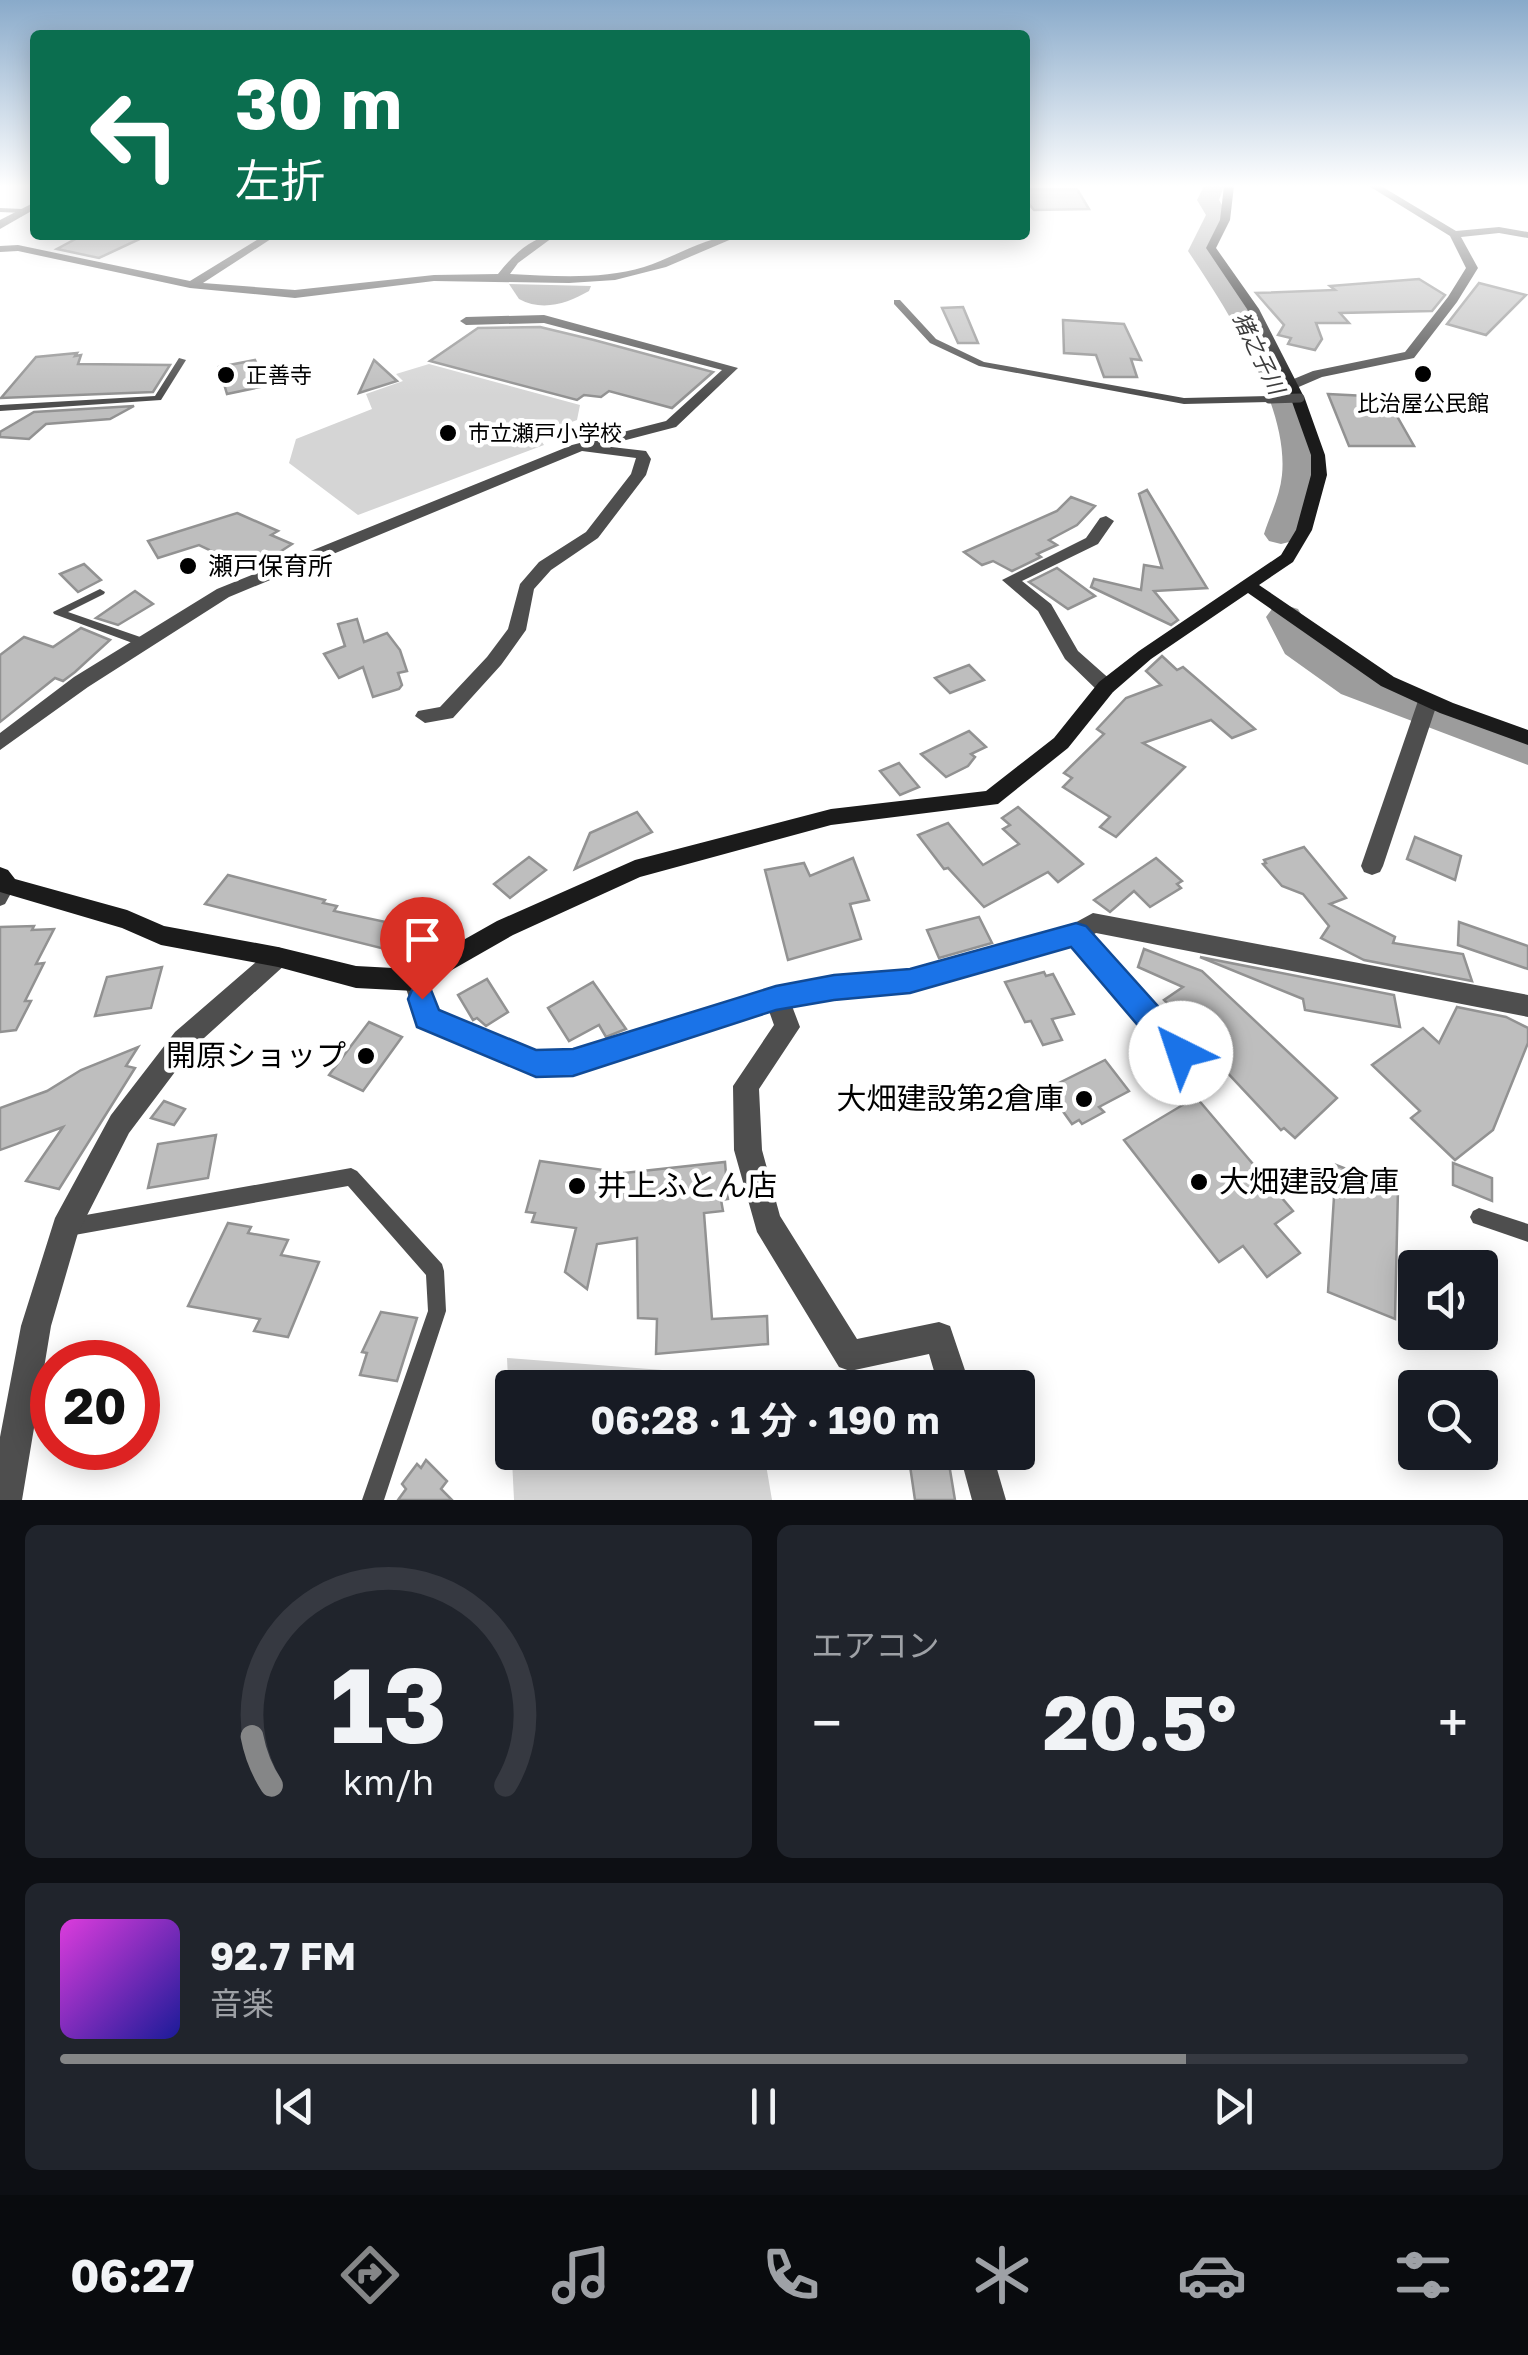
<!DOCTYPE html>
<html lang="ja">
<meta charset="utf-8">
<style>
:root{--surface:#171b24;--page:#20242c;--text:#f1f3f6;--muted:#9ea1a6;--line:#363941;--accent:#858687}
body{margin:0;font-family:"Golos Text","Noto Sans JP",sans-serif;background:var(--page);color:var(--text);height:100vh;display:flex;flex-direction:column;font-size:38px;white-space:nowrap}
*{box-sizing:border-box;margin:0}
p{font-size:32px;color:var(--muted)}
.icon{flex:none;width:55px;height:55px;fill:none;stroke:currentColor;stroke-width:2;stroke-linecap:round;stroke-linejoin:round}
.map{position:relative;height:1500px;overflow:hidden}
.details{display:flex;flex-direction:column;gap:25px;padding:25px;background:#0d0f14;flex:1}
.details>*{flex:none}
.hud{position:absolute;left:30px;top:30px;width:1000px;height:210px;border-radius:10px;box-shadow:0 5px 25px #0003;background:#0b6e4f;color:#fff;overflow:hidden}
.controls{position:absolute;left:1398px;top:1250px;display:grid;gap:20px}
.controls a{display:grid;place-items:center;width:100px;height:100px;border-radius:10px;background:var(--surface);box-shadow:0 5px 25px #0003;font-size:50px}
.speed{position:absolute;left:30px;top:1340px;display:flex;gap:20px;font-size:50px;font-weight:700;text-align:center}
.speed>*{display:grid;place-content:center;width:130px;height:130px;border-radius:50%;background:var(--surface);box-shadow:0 5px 25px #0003;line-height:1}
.speed .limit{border:15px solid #d22;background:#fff;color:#111}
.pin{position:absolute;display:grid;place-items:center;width:85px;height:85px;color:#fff;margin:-102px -42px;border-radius:50% 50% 50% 0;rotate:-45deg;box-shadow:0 0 10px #0007}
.pin .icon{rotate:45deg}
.me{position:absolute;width:110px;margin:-55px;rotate:319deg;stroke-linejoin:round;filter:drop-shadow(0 0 8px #0008)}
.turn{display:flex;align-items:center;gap:35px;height:210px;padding:0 40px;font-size:45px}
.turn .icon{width:130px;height:130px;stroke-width:2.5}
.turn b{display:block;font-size:70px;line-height:85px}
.big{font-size:75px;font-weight:700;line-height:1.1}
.details .card{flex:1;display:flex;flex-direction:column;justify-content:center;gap:15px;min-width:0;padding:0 35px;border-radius:15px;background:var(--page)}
.details .dial{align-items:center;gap:0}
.dial svg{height:260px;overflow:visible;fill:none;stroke:var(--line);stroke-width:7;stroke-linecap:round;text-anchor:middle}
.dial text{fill:var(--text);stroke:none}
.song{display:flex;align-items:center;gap:30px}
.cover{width:120px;height:120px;border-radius:15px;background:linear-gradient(135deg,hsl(300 70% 55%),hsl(240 70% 35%))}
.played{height:10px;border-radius:5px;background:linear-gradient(90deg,var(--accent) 80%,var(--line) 80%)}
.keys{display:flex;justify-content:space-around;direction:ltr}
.heat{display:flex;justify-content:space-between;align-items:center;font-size:55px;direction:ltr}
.details .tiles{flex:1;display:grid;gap:25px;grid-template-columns:1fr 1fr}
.card:last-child{grid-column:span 2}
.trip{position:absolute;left:495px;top:1370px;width:540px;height:100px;border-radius:10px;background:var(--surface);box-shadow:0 5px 25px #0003;font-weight:700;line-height:100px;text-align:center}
.tab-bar{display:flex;height:160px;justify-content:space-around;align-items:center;background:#090b0e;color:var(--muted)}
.tab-bar .icon{width:70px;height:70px}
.tab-bar .on{color:var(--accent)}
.tab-bar b{font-size:45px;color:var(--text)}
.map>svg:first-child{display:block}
</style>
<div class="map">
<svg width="1528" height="1500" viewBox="0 0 1528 1500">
<rect width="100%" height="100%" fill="#fff"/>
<g fill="#d5d5d5">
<path d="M429 364 580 405 577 420 537 435 544 445 358 515 289 463 296 439 372 409 366 394 403 381 396 374Z"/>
<path d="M507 1358 752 1377 754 1387 512 1388V1452L764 1453 772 1500H514Z"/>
</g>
<path fill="#9c9c9c" d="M509 284 591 286 589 291C568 303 543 312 519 299Z"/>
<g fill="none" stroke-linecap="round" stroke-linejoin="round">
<g fill="#9c9c9c" fill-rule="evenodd">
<path d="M1204 186H1224L1219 200 1228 215 1212 251C1262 323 1353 454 1293 541L1281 544 1269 541 1264 534C1270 515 1280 496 1282 475 1289 405 1226 308 1188 251L1206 215 1197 200Z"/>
<path d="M1285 605 1298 609 1314 637 1369 674 1528 733V765L1341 694 1285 654 1266 617 1272 609Z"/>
</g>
</g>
<g fill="#bebebe" stroke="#929292" stroke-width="2.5">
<path d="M1025 189H1077L1089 209 1034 210 1025 199Z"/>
<path d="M83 235H148L99 258 57 249Z"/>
<path d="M1419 279 1445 295 1432 311 1340 313 1349 323H1316L1322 339 1315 350 1288 344 1291 338 1278 335 1284 325 1256 293 1335 290 1330 286Z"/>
<path d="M1479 283 1526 295 1486 335 1447 324Z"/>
<path d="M963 307 978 343H958L942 308Z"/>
<path d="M1063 320 1124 324 1141 360 1131 359 1137 377H1104L1096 355 1064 353Z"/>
<path d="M540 327 594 340 713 372 672 408 609 391 601 397 584 395 577 400 430 361 478 328Z"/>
<path d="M77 353 75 356 81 355 78 364 170 365 153 392 1 398 36 357Z"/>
<path d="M255 360 265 382 259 383 260 387 227 394 219 367Z"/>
<path d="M374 360 397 381 359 393Z"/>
<path d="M1328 394 1386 397 1414 446H1349Z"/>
<path d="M134 406 110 419 46 424 29 439 0 437V432L34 412Z"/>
<path d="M1147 490 1207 588 1154 591 1178 620 1171 625 1091 587 1094 579 1141 590 1144 565 1162 568 1139 494Z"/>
<path d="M1071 497 1095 506 1077 525 1049 540 1057 545 1037 554 1041 557 1012 571 993 561 982 565 964 552 1057 511Z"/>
<path d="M237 513 278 531 271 535 292 544 252 570 199 545 158 558 148 541Z"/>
<path d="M84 564 101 580 78 592 60 574Z"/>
<path d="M1057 568 1095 596 1068 609 1029 582Z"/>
<path d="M135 591 153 604 118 625 96 618Z"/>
<path d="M357 619 364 642 387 633 400 650 407 671 398 673 402 685 399 689 373 697 363 667 339 678 324 654 345 646 338 624Z"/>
<path d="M81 628 110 640 75 672 63 681 55 678 0 722V655L24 637 53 647Z"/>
<path d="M1162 656 1177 670 1183 667 1255 729 1232 738 1211 720 1143 743 1185 767 1116 837 1100 827 1110 817 1063 787 1072 778 1064 773 1104 734 1097 729 1126 698 1161 685 1146 671Z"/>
<path d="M969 665 984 680 950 693 935 678Z"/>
<path d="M969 731 986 747 971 754 975 757 968 766 946 777 921 754Z"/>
<path d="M899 763 919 787 900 795 880 771Z"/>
<path d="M1018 807 1083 864 1058 882 1048 872 984 907 948 868 944 869 918 835 948 823 983 865 1019 844 1003 829 1010 825 1002 818Z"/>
<path d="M637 812 652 832 575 869 590 833Z"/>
<path d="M1415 837 1461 856 1455 880 1407 859Z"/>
<path d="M1304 847 1346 898 1330 904 1395 937 1393 943 1463 954 1472 981 1364 960 1321 938 1329 926 1303 894 1282 886 1263 864 1266 863 1264 860Z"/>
<path d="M529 857 546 870 510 898 494 884Z"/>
<path d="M853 858 869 900 850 904 861 939 788 960 765 870 804 863 810 876Z"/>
<path d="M1156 858 1182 881 1177 884 1181 888 1150 907 1134 891 1110 912 1094 900Z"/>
<path d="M228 875 325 900 323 903 337 906 334 911 460 938 421 958 205 904Z"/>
<path d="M979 917 992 943 939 958 927 930Z"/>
<path d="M1459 922 1528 946V969L1458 945Z"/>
<path d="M34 926 32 930 54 929 36 964 44 963 25 1001H31L16 1030 0 1032V927Z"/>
<path d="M1144 949 1202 971 1337 1098 1295 1138 1284 1128 1281 1130 1180 1022 1192 1016 1190 1008 1176 1012 1164 1000 1183 987 1138 967Z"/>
<path d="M1200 957 1394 995 1400 1027 1305 1010 1303 999Z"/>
<path d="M162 967 151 1008 95 1016 107 977Z"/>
<path d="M1044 972 1046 976 1053 974 1074 1014 1052 1019 1062 1040 1043 1045 1031 1021 1025 1022 1005 982Z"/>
<path d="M487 979 508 1012 486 1026 477 1018 473 1020 458 995Z"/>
<path d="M593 982 626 1029 606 1037 599 1025 569 1041 548 1008Z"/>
<path d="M1457 1007 1506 1017 1528 1028V1043L1493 1130 1455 1160 1411 1118 1420 1111 1372 1065 1423 1028 1439 1043Z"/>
<path d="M369 1022 402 1037 363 1091 329 1075Z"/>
<path d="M138 1047 126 1066 135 1068 59 1189 26 1181 63 1127 0 1150V1108L47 1091 81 1070Z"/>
<path d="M1105 1060 1129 1091 1099 1107 1104 1112 1082 1124 1079 1120 1072 1124 1047 1089Z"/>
<path d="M1196 1097 1293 1211 1275 1224 1300 1253 1267 1277 1243 1246 1219 1262 1124 1140Z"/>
<path d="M164 1101 185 1109 174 1125 151 1118Z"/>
<path d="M216 1135 208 1178 148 1188 158 1144Z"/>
<path d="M540 1161 624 1173 725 1162 728 1199 721 1200 723 1211 704 1213 712 1319 767 1316 768 1344 656 1354 657 1319 638 1318 637 1238 597 1244 587 1289 565 1272 576 1228 532 1222 535 1213 526 1212Z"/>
<path d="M1453 1163 1492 1178V1201L1453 1185Z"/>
<path d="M1336 1165 1398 1189 1395 1319 1328 1292Z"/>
<path d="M228 1223 251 1227 248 1233 288 1240 281 1255 319 1262 288 1337 254 1331 260 1319 188 1306Z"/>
<path d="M381 1312 417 1318 397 1381 360 1375 367 1353 362 1352Z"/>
<path d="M908 1452H947L955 1500H915Z"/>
<path d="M426 1460 447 1481 441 1489 452 1500H398L406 1489 402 1484 417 1464 421 1468Z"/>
</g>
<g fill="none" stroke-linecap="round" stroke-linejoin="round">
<g fill="#4e4e4e" fill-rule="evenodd">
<path d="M0 208 23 209 26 211 23 213 0 212Z"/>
<path d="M894 300H900L936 339 984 362 1184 398 1269 396 1273 399 1269 402 1184 404 979 366 930 343 894 304Z"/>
<path d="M179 358 186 360 161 400 0 411V405L155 396Z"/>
<path d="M100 589 105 592 104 594 68 612 146 639 148 642 146 645H138L54 614 53 612Z"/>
<path d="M8 880 13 882 15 886 5 904 0 906V887L3 882Z"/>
<path d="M1076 928 1081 930 1187 1048 1189 1053 1187 1058 1181 1060 1175 1058 1071 938 1069 934 1071 930Z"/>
<path d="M351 1168 357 1171 442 1264 444 1271 446 1311 384 1500H362L428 1311 426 1275 348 1186 69 1236 63 1233 60 1227 63 1221 69 1218Z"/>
<path d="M1479 1208 1528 1224V1242L1473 1223 1470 1217 1473 1211Z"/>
</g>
<g fill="#4e4e4e" fill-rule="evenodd">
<path d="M1369 186H1381L1456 231 1499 227 1528 232V238L1499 233 1461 237 1478 268 1457 302 1414 358 1322 377 1294 389H1284V383L1313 371 1405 352 1448 297 1466 268 1450 236Z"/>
<path d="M35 202V209L0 229V220Z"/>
<path d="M265 235H277L203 283 295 290 434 275 498 274C512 256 533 235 556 235L518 263 510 274C554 276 601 280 644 267 676 257 707 235 741 235L666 267 615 280 569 283 434 281 295 298 190 288 18 251 0 252V246L18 245 190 281Z"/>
<path d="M544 315 738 368 676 427 603 446 646 451 651 459 646 475 598 538 551 570 534 589 526 630 501 665 453 718 425 723 415 716 418 711 440 707 487 657 508 629 520 584 539 562 586 532 631 474 636 458 582 451 229 597 88 687 0 750V733L74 677 217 589 572 445 666 421 722 370 544 323 466 325 460 321 466 317Z"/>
<path d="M1106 516 1114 521 1098 544 1022 581 1051 604 1078 651 1113 682 1115 687 1113 692H1099L1065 659 1038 611 1002 580 1086 538 1100 518Z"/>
<path d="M1428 694 1438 701 1383 866 1380 872 1372 875 1364 872 1361 866 1418 701Z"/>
<path d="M1093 913 1528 995V1017L1096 933 1076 944 910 992 834 998 792 1006 800 1027 759 1089 762 1150 780 1216 857 1339 939 1322 950 1326 971 1388H939L929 1354 850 1371 839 1367 757 1232 734 1150 733 1086 774 1025 769 1011 573 1075H536L419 1026 403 980 406 972 415 969 424 972 438 1010 536 1051H573L777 987 834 976 910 970 1069 926Z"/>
<path d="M278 947 286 950 290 957 286 964 193 1048 129 1133 78 1233 51 1326 22 1500H0V1437L21 1326 55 1218 111 1115 175 1032 270 950Z"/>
<path d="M959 1452H992L1006 1500H972Z"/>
</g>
<path fill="#1b1b1b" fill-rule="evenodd" d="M1224 186H1234L1230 220 1216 248 1259 309 1305 399 1325 455 1327 475 1312 530 1293 562 1259 585 1394 677 1453 703 1528 730V745L1440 713 1381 686 1248 593 1151 659 1113 692 1068 748 998 804 831 825 640 877 513 935 415 991 356 988 278 967 161 945 122 928 0 892V867L8 870 15 879 127 910 164 926 278 947 356 966 412 969 497 921 635 860 831 809 986 791 1054 738 1099 682 1139 651 1281 555 1296 530 1311 475V455L1291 399 1247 309 1206 248 1220 220Z"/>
<path stroke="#4e4e4e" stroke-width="9" d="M1269 399 1300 398"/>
</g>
<linearGradient id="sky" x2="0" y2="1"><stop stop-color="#89aaca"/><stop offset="0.47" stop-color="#fff"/><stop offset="1" stop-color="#fff" stop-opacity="0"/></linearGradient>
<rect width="1528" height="396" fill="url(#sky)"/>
<path fill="#1a73e8" stroke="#114b97" stroke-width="2.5" d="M1076 923 1086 926 1191 1043 1195 1053 1191 1063 1181 1067 1170 1063 1071 947 910 993 834 1000 776 1010 573 1076 536 1077 417 1027 408 999 412 990 422 986 431 990 439 1010 536 1050 573 1049 776 986 834 975 910 969Z"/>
<g fill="#000" stroke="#fff" stroke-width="4">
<circle cx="1423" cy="374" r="10"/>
<circle cx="226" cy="375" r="10"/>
<circle cx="448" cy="433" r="10"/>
<circle cx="188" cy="566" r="10"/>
<circle cx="366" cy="1056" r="10"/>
<circle cx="1084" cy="1099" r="10"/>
<circle cx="1199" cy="1182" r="10"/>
<circle cx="577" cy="1186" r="10"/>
</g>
<g text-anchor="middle" stroke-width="9" stroke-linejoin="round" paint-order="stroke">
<g font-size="22" font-style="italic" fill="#3d3d3d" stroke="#fff">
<text transform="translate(1259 353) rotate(64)" y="8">猪之子川</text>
</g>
<g font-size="22" fill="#000" stroke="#fff" text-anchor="start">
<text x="246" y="383">正善寺</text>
<text x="1423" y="411" text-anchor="middle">比治屋公民館</text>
<text x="468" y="441">市立瀬戸小学校</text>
</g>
<g font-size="25" fill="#000" stroke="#fff" text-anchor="start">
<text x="208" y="575">瀬戸保育所</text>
</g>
<g font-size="30" fill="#000" stroke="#fff" text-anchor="end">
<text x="346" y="1066">開原ショップ</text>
<text x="1064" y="1109">大畑建設第2倉庫</text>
<text x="1219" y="1192" text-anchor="start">大畑建設倉庫</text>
<text x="597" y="1196" text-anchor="start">井上ふとん店</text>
</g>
</g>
</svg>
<div class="controls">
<a><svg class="icon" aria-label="sound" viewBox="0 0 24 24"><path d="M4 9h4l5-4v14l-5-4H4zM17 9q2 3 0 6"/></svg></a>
<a><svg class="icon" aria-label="search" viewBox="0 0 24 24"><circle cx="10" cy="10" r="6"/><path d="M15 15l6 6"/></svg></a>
</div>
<div class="speed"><div class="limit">20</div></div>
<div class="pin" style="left:422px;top:999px;background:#d93025"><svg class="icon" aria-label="arrive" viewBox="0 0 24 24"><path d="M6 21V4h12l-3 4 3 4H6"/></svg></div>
<svg class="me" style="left:1181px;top:1053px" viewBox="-20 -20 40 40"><circle r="19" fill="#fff"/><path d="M0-13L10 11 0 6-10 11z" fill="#1a73e8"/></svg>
<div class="trip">06:28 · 1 分 · 190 m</div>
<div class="hud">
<div class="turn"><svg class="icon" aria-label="left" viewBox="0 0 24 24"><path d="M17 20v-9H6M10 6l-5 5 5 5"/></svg><div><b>30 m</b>左折</div></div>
</div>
</div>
<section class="details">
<div class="tiles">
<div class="card dial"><svg viewBox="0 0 100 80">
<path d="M14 69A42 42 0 1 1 86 69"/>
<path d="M14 69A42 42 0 0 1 8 54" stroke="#858687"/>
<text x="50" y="56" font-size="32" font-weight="700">13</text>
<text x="50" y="72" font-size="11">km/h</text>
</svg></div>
<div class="card"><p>エアコン</p>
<div class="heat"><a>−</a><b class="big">20.5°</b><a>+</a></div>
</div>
<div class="card">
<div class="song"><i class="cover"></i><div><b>92.7 FM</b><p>音楽</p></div></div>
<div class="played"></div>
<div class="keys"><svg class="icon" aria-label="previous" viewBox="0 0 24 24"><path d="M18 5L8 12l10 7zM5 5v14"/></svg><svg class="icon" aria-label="pause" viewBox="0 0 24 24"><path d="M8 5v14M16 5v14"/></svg><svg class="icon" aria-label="next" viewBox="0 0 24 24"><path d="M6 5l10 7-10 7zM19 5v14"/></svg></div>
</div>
</div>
</section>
<nav class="tab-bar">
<b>06:27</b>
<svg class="icon on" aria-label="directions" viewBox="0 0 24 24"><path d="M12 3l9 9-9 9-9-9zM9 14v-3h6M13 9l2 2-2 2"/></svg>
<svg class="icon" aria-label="music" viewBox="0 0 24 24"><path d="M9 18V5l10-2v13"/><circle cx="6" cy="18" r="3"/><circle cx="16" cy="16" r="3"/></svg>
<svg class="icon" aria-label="phone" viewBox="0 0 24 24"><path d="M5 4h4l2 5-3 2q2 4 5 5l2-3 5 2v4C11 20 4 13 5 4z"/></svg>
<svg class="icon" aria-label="climate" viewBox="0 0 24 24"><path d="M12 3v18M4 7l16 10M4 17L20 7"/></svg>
<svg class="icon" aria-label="car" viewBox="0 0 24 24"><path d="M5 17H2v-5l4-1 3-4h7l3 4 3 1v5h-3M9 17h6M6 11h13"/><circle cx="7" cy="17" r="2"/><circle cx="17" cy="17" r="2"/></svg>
<svg class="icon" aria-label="filters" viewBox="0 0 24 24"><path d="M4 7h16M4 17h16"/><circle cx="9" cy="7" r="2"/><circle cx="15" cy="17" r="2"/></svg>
</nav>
